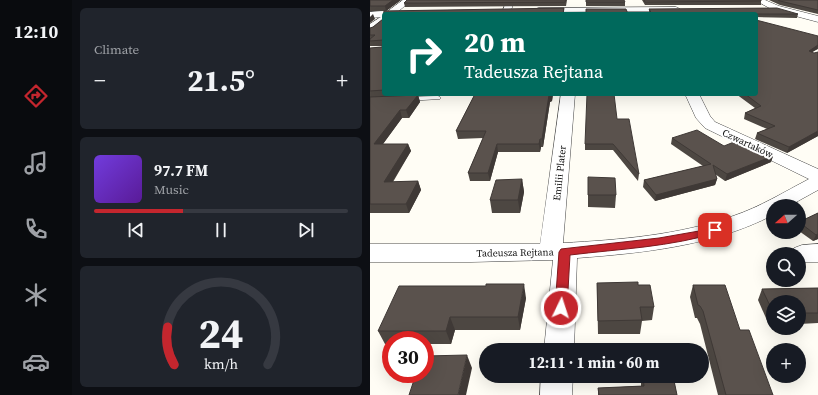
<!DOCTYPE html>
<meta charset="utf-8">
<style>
:root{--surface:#171b24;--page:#20242c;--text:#f1f3f6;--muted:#9ea1a6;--line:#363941;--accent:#c4262e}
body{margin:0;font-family:"Source Serif 4",serif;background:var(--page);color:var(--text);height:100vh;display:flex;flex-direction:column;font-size:15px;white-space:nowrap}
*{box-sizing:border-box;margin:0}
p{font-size:13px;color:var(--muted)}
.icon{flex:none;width:22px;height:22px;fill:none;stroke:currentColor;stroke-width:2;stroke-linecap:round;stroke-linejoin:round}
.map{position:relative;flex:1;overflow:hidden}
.side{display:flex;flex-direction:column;gap:8px;padding:8px;background:#0d0f14;width:298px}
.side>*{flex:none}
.banner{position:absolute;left:12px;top:12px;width:376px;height:84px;border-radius:4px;box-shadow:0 4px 16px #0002;background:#00695c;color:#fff;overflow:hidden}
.needle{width:26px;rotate:249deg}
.tools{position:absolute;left:396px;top:199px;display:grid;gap:8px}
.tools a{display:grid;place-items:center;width:40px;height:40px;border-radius:50%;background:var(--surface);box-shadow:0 4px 16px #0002;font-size:20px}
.speed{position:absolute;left:12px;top:331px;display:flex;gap:8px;font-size:20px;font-weight:700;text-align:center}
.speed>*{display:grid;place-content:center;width:52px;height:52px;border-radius:50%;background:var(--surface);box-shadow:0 4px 16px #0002;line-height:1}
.speed .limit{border:6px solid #d22;background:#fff;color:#111}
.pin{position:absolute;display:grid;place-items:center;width:34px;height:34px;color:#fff;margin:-17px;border-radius:8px;box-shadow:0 2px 6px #0006}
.me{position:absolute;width:44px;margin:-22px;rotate:4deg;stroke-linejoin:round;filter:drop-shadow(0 0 3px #0008)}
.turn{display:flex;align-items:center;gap:14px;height:84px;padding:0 16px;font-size:18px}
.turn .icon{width:52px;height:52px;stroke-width:2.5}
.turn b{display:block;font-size:28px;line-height:34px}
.big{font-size:30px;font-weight:700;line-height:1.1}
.side .tile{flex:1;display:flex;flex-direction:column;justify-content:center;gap:6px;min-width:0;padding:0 14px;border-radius:6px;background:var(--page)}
.side .dial{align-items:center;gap:0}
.dial svg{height:104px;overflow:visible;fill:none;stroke:var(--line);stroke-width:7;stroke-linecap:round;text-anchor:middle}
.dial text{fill:var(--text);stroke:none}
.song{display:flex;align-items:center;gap:12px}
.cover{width:48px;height:48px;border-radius:6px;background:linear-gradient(135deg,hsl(260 70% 55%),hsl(270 70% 35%))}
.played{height:4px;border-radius:2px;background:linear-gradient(90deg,var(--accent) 35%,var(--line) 35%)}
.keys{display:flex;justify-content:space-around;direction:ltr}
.heat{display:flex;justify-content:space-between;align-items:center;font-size:22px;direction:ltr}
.trip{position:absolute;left:109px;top:343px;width:230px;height:40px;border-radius:20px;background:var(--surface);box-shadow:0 4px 16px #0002;font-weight:700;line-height:40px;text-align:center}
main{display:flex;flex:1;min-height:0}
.tab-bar{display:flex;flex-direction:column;width:72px;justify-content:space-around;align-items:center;background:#090b0e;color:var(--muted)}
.tab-bar .icon{width:28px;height:28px}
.tab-bar .selected{color:var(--accent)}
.tab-bar b{font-size:18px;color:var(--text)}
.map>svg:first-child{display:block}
</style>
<main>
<nav class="tab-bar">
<b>12:10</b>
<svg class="icon selected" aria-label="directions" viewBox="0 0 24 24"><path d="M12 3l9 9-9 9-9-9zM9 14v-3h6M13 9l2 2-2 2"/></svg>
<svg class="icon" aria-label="music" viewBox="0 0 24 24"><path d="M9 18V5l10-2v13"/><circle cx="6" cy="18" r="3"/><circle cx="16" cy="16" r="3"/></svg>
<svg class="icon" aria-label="phone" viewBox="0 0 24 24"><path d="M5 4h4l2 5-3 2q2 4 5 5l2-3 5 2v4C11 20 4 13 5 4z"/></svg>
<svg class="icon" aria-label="climate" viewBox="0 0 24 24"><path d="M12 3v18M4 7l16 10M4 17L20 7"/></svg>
<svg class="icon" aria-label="car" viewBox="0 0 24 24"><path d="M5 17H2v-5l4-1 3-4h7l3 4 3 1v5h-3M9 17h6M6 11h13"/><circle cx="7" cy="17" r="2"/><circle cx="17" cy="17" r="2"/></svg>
</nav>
<section class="side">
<div class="tile"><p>Climate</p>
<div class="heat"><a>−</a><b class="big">21.5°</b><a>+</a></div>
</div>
<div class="tile">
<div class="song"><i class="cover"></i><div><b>97.7 FM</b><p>Music</p></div></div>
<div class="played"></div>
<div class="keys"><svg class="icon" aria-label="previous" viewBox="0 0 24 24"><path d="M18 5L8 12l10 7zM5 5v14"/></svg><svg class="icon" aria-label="pause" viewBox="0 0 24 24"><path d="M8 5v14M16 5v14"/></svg><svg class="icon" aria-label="next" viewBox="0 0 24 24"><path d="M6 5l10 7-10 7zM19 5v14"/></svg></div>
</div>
<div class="tile dial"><svg viewBox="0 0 100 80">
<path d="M14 69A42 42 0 1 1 86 69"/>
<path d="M14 69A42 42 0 0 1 9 40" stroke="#c4262e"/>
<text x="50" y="56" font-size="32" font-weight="700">24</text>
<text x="50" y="72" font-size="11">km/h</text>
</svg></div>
</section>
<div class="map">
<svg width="448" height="395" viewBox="0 0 448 395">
<rect width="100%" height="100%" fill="#fffdf5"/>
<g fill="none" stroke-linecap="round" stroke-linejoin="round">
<defs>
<path id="service" d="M68 96 70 97V99L36 101 33 99 36 97Z"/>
<g id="minor">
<path d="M137 0H145L141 10 137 12 133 10Z"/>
<path d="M385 0H395L409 6 448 16V22L403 10Z"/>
<path d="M306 7 310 9 309 11 168 12 164 10 168 8Z"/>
<path d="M14 11 18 14H14V17L0 18V12Z"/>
<path d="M191 94H205L193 243C249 240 310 235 363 216 390 207 414 192 439 179L335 128 326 118 315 94H329L340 116 345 122 448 169V190L419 206H403V215C343 246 273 253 207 258L204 350H174L183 260 101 262H0V244H170Z"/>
<path d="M448 244V262H429V254H420L424 248 432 245Z"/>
<path d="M171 376H203L202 395H170Z"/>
</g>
<g id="tertiary">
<path d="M33 0H42L25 14H14Z"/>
<path d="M14 15V23L4 31 0 32V24Z"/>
</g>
</defs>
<use href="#service" stroke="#444" stroke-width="1"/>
<use href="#minor" stroke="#444" stroke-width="1"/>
<use href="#tertiary" stroke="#444" stroke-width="1"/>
<use href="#service" fill="#fff" fill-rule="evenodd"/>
<use href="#minor" fill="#fff" fill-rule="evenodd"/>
<use href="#tertiary" fill="#fff" fill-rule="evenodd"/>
</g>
<g fill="#4d4742">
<path d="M0 0H31L16 11H0Z"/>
<path d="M197 0 196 6 35 7 34 3Z"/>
<path d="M216 0 255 2V6H216Z"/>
<path d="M272 0H394H391V5H275Z"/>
<path d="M399 0H448V14L410 5Z"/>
<path d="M194 8V14H14V94H56L55 95H48L50 102 39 118H32L13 144H38L41 151 23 182 48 181 51 190 39 213H0V48L12 47V46H0V28L3 27 13 19 14 11Z"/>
<path d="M279 9 428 14 427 18 386 17V14H279Z"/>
<path d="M448 36V49L442 52 448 136 417 153 385 139 387 133 397 129 374 119 375 113 385 108 366 94H386Z"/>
<path d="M105 94H183L182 101 180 102 173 147H171L170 152H128L120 181H100L98 173 113 138 88 139 86 131Z"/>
<path d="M247 119 269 174 268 181 243 150H215V144Z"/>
<path d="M302 138 354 146 403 156 401 162 355 181 345 174 347 179 345 185 285 201 273 187 274 180 333 166 301 144Z"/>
<path d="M152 179 154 192 150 213H122L120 200Z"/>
<path d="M218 195H246L245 208 218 207Z"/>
<path d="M448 213V239L443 241 429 231V222Z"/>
<path d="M227 283 268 285 284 307 282 320 272 321 270 334H228Z"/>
<path d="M323 285 370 330 403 395H348L330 324 327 318H325L320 297Z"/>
<path d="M448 288V323L429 324V302H403V325H399L388 300 392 289Z"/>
<path d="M156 298 150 330H85L81 344H55V340H21V344H15L8 331Z"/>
<path d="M271 376H303L307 395H228V388L271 386Z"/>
</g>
<g fill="#3f3936">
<path d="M23 0H31L16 11 15 6Z"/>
<path d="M3 14 5 19 0 23V17Z"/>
<path d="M448 45 447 49 438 55 439 51Z"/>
<path d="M181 94H183L182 101 180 102 173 147 172 139 179 95Z"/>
<path d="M48 95 50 102 39 118 36 110Z"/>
<path d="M30 110 32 118 7 152 4 144Z"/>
<path d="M448 131V136L417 153 419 147Z"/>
<path d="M170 139 171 147 170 152 169 144Z"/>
<path d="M38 144 41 151 17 190 14 182Z"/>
<path d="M127 144 128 152 120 181 118 173Z"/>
<path d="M403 156 401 162 355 181 357 174Z"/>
<path d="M152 179 154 192 150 213 148 200Z"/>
<path d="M347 179 345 185 285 201 286 195Z"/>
<path d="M48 181 51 190 39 213 36 204Z"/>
<path d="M448 234V239L443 241 446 235Z"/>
<path d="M154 284 156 298 150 330 148 317Z"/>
<path d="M80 317 85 330 81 344 76 331Z"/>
<path d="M97 355 102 368 96 395H88Z"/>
</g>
<g fill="#5a524d" stroke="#3f3936">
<path d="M0 0H23L15 6H0Z"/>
<path d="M37 0H196L195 2 34 3Z"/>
<path d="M216 0H254L255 2H216Z"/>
<path d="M274 0H391V1L275 2Z"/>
<path d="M408 0H448V10L410 1Z"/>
<path d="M194 8 193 14H14V90L0 91V48L12 47 13 40 0 41V39L5 35H0V28L3 27 13 19 14 11Z"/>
<path d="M407 8 428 14H282L279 9Z"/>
<path d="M216 9H256L258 14H216Z"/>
<path d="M386 20 448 36V45L439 51 444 53 448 52V131L419 147 387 133 405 126 375 113 391 106 375 94H386Z"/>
<path d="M105 94H181L179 95 172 139H170L169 144H127L118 173H98L116 131H86Z"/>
<path d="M217 94H244L247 119H259L269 174 243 144H215Z"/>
<path d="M48 95 36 110H30L4 144H38L14 182 48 181 36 204H0V97Z"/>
<path d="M327 130 354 146 369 140 403 156 357 174 343 165 347 179 286 195 274 180 341 164 302 138Z"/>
<path d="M218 177 245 178 246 195H218Z"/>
<path d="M152 179 148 200H120L126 180Z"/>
<path d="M448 213V234L446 235 429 222Z"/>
<path d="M268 282V285H280L284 307H270L272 320 228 321 227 283Z"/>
<path d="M116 284H154L148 317H80L76 331H8L29 286H116Z"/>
<path d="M323 285H355L370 330H379L403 395H356L333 311 330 306 328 305Z"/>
<path d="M448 288V313H429V302H403V312L392 289Z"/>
<path d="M97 355 88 395H39L46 374H55V356Z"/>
<path d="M273 376H303L307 395H229L228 388 274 386Z"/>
</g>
<path fill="#c4262e" stroke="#7f191e" d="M345 226 349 227 350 230 349 232C301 247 249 249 200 255L197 308 196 311 191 313 187 311 185 308 189 252 191 249 289 238 329 231Z"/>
<g text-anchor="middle" stroke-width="4" stroke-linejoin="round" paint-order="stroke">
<g font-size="10" fill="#111" stroke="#fff">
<text transform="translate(378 143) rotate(25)" y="4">Czwartaków</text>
<text transform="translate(189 173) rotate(-84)" y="4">Emilii Plater</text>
<text transform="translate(145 252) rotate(-1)" y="4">Tadeusza Rejtana</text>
</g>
</g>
</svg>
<div class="tools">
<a><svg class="needle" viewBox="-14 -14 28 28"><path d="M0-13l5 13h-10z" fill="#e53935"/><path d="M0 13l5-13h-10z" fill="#9ea1a6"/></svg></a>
<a><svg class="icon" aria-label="search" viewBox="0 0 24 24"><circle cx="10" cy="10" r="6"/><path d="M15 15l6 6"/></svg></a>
<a><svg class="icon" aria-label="layers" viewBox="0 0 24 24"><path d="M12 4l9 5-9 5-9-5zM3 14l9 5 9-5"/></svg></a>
<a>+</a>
</div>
<div class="speed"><div class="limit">30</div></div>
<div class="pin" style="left:345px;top:230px;background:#d93025"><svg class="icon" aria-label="arrive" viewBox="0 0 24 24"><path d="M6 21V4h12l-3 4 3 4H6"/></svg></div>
<svg class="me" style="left:191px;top:308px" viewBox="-20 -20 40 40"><circle r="17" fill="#c4262e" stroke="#fff" stroke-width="3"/><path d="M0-11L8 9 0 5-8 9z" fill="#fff"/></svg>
<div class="trip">12:11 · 1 min · 60 m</div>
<div class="banner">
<div class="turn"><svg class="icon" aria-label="right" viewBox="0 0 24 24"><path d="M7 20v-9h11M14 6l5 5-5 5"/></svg><div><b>20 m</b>Tadeusza Rejtana</div></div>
</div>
</div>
</main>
